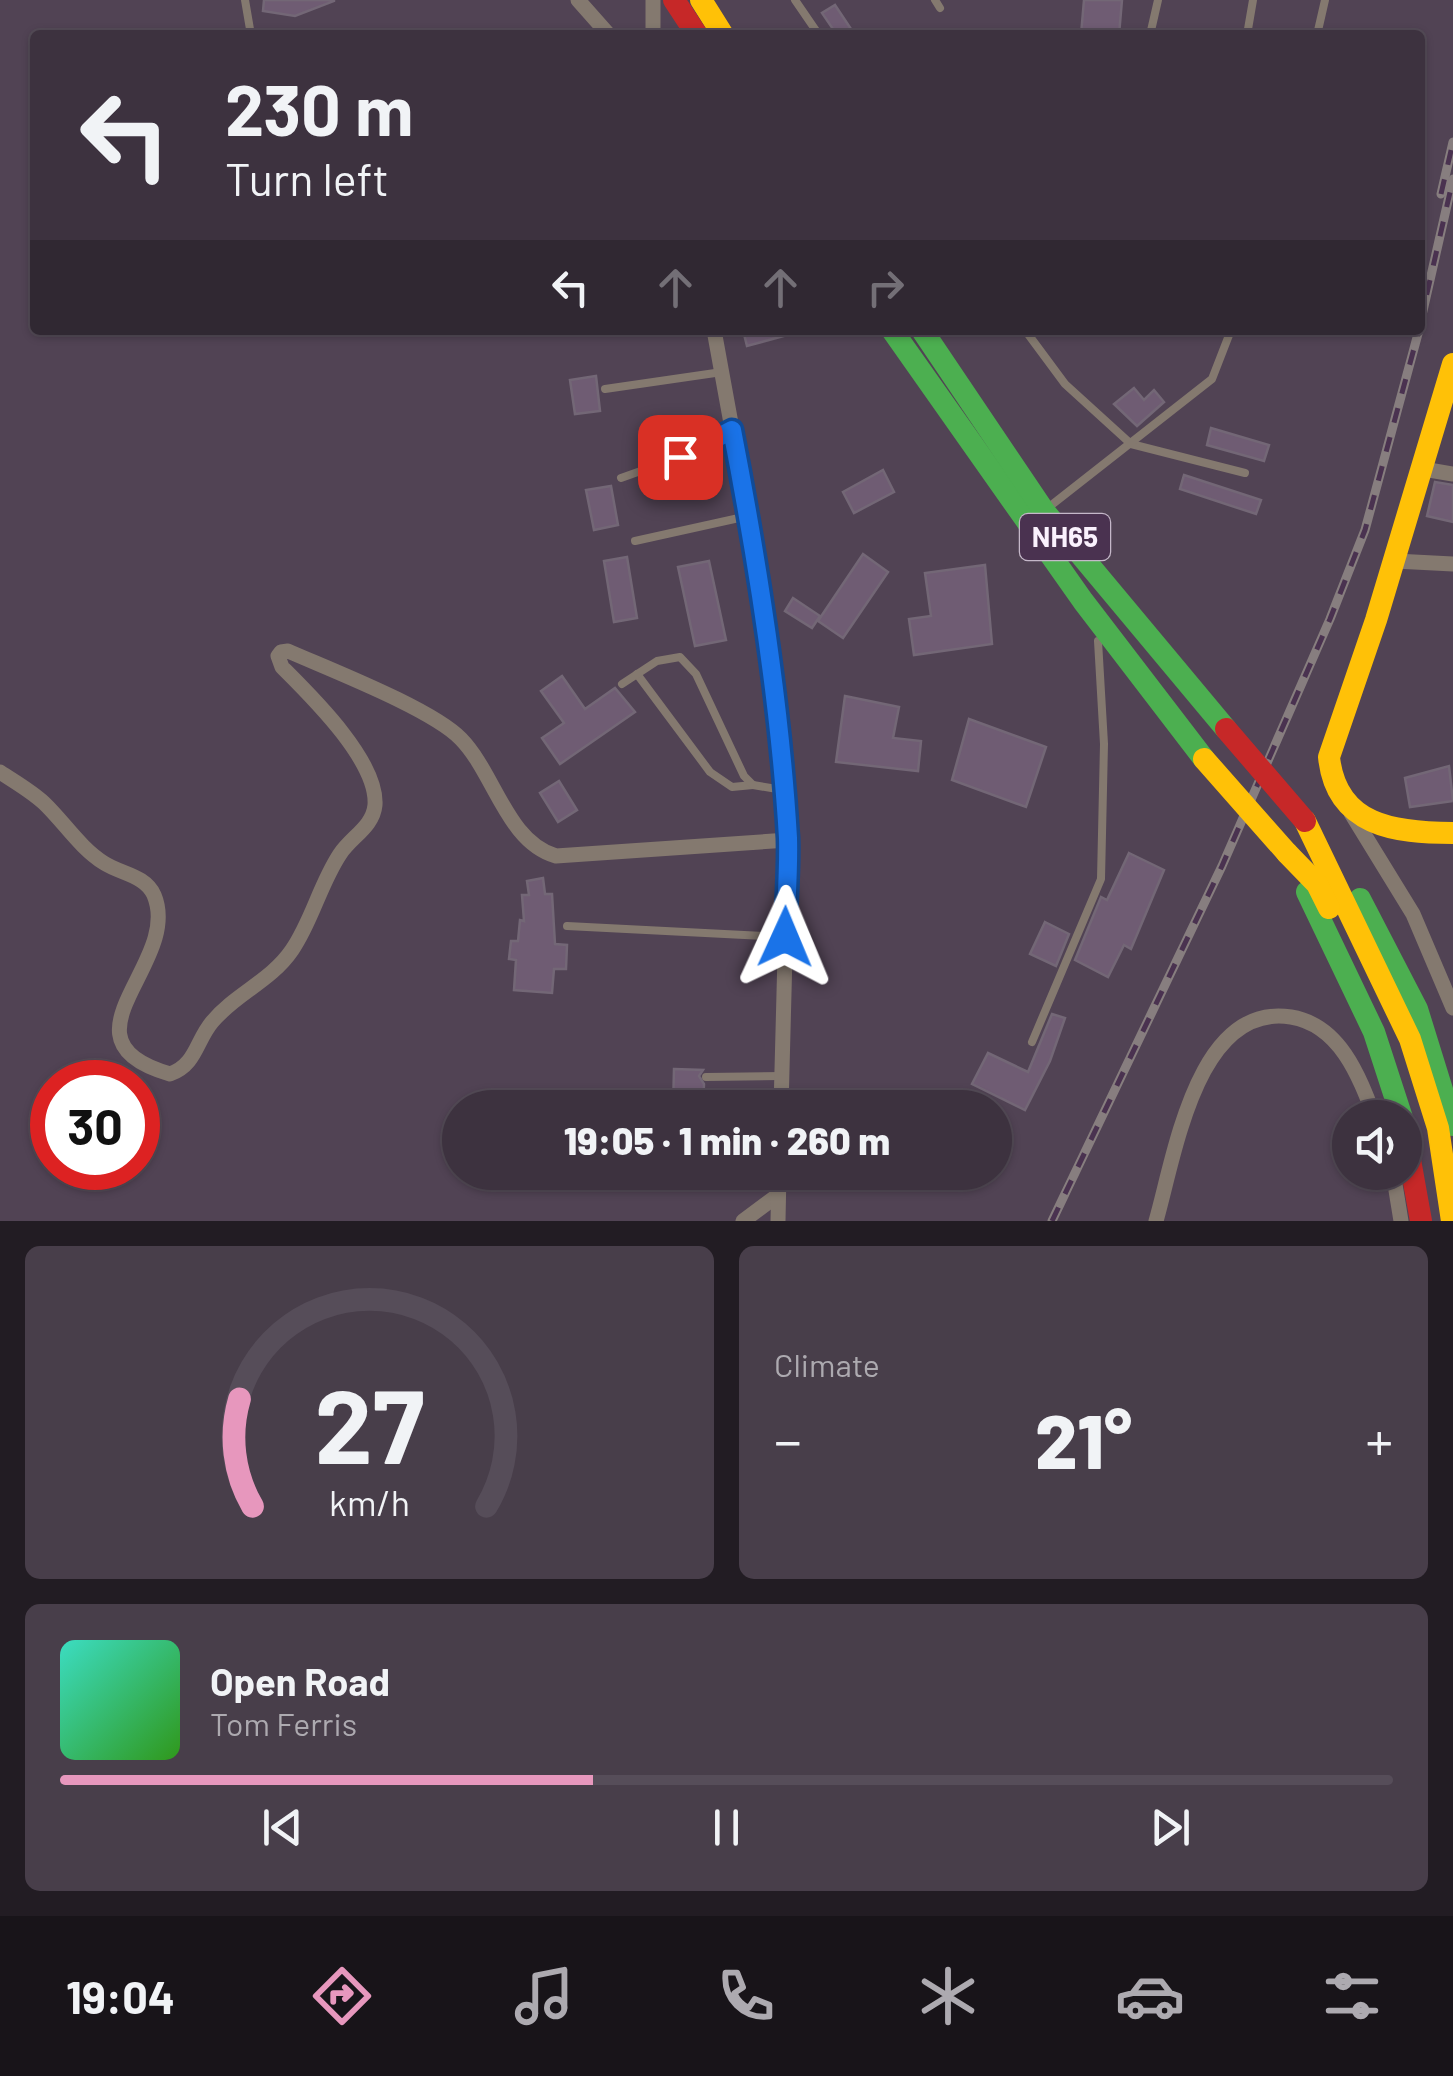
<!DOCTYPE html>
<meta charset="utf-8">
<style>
:root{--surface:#3d323f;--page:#483e4a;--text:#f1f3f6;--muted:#adaab0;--line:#564d59;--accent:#e797bd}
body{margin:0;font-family:Barlow,sans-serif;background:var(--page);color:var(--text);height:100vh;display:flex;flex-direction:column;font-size:38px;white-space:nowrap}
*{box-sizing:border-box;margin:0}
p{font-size:32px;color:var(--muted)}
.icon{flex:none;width:55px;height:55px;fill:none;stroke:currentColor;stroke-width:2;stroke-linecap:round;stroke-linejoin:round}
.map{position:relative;height:1221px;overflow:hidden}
.drawer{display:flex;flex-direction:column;gap:25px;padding:25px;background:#221c23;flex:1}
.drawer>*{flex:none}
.hud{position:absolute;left:30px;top:30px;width:1395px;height:305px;border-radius:10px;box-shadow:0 2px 8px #0004,0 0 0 2px var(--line);background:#3d323f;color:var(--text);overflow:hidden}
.tools{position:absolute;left:1332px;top:1100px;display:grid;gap:20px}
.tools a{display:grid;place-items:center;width:90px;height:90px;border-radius:50%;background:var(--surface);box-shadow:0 2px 8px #0004,0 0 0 2px var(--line);font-size:50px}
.speed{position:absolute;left:30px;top:1060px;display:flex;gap:20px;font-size:50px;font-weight:700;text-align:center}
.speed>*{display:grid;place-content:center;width:130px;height:130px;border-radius:50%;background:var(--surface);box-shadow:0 2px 8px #0004,0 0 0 2px var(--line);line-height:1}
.speed .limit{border:15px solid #d22;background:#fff;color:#111}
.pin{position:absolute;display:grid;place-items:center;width:85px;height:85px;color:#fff;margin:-42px;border-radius:20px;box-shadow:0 5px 15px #0006}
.me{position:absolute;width:110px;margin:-55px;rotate:1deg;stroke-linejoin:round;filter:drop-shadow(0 0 8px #0008)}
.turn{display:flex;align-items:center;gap:35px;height:210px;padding:0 30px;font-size:45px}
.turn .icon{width:130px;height:130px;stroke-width:2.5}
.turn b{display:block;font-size:70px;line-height:85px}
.lanes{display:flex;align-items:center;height:95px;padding:0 30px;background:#0003;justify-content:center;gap:50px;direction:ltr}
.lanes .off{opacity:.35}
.big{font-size:75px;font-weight:800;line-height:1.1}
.drawer .widget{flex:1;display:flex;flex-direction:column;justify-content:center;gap:15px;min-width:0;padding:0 35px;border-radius:15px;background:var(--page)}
.drawer .dial{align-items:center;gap:0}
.dial svg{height:260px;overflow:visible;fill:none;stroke:var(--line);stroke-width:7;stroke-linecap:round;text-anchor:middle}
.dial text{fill:var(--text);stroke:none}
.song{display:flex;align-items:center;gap:30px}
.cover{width:120px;height:120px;border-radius:15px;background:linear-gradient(135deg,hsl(170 70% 55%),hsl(110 70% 35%))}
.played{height:10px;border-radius:5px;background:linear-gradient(90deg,var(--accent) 40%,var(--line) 40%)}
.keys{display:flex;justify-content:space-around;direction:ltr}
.heat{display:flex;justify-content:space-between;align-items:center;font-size:55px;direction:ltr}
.drawer .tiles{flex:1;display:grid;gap:25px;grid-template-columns:1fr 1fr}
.widget:last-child{grid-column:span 2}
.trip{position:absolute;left:442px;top:1090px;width:570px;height:100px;border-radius:50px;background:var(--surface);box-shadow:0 2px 8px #0004,0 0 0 2px var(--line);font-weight:800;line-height:100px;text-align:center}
.menu{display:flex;height:160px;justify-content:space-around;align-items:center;background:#181419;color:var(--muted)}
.menu .icon{width:70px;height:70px}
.menu .selected{color:var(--accent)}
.menu b{font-size:45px;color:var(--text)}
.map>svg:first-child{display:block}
</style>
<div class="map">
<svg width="1453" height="1221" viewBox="0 0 1453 1221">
<rect width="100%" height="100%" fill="#514354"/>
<g fill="#6f5c73" stroke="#736776" stroke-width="2.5">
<path d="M264 0H334V1L295 16 263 11Z"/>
<path d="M1084 0H1122L1119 35H1081Z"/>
<path d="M835 5 855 35H837L822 13Z"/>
<path d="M743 330H791V334L747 346Z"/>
<path d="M596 376 600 411 575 414 570 380Z"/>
<path d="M1134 388 1144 400 1154 390 1164 402 1137 426 1114 404Z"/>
<path d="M1211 428 1269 445 1264 461 1207 445Z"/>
<path d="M883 470 894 492 854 513 843 492Z"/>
<path d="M1184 475 1261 500 1256 514 1180 489Z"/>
<path d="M1435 482 1453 485V522L1427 516Z"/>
<path d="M611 486 618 525 594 530 586 490Z"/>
<path d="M863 554 888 572 843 638 818 621Z"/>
<path d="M627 557 637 618 614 622 604 561Z"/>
<path d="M709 561 726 640 695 646 678 567Z"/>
<path d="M985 565 992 644 914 655 909 619 931 616 925 573Z"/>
<path d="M793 598 820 616 812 628 785 611Z"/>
<path d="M562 676 585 709 615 688 635 712 560 764 542 738 564 723 541 691Z"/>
<path d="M845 696 899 707 893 738 921 741 918 771 836 762Z"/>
<path d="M969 719 1046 747 1026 807 952 780Z"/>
<path d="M1449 766 1453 801 1410 807 1405 778Z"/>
<path d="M559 781 577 810 558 822 540 793Z"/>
<path d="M1129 853 1164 870 1131 949 1124 945 1108 977 1075 960 1101 897 1107 900Z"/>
<path d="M543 878 545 894H552L555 944 567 945 566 969H554L552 993 514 990 516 960 509 959 511 941H518L520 920 524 921 522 895H529L527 881Z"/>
<path d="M1045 922 1069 934 1056 966 1030 954Z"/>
<path d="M1052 1014 1065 1018 1050 1061 1025 1110 972 1084 988 1053 1028 1072Z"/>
<path d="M674 1069 703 1070 699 1076 704 1084 703 1108H673Z"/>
</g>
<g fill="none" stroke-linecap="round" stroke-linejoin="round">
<g stroke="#84796f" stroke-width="8">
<path d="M245 0 251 35"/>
<path d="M795 0 819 35"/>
<path d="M935 0 940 8"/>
<path d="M1150 35 1158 0"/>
<path d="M1247 35 1253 0"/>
<path d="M1317 35 1325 0"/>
<path d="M1025 330 1065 384 1131 444 1245 473"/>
<path d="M605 389 722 372"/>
<path d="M621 478 680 457 732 429"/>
<path d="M1049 507 1212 379 1231 330"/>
<path d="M635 541 748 516"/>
<path d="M637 674 710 772 732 787 753 785"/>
<path d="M622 684 657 661 680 657 696 674 744 776 753 785 783 790"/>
<path d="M567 926 785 937"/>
<path d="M1032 1042 1101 879 1104 744 1098 641"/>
<path d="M706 1077 781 1076"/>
</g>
<g stroke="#84796f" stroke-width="15">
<path d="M578 0 609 35"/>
<path d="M653 35V0"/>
<path d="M714 330 757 566 788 840 781 1108"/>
<path d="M1423 469 1453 474"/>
<path d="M1395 561 1453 564"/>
<path d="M0 772C15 782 31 791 44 803 64 822 80 848 104 863 121 874 145 875 154 895 183 964 51 1040 170 1074 196 1065 196 1041 212 1022 235 994 271 981 292 950 312 921 320 884 340 854 351 837 373 827 375 805 378 761 311 696 282 667L278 656 281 652 288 651C331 670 432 709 461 739 495 774 507 842 556 856L788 840"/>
<path d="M1351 813 1413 914 1453 1008"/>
<path d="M1393 1172 1401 1221"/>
<path d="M743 1221 778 1195"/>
<path d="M778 1221 779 1172"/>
<path d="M1156 1221C1175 1155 1197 1002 1291 1017 1340 1025 1359 1076 1375 1118"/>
</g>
<g stroke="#4caf50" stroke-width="22">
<path d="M892 330 1083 601 1204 759"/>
<path d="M922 330 1044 511 1226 729"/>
<path d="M1307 892 1374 1032 1402 1118"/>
<path d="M1360 899 1417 1009 1453 1125"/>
</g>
<g stroke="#ffc107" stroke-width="22">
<path d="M701 0 723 35"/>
<path d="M1453 364 1376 620 1329 757C1336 826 1395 833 1453 833"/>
<path d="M1305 821 1410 1039 1438 1128 1452 1221"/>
<path d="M1287 853 1317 884 1329 908"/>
</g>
<g stroke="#c62828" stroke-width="22">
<path d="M674 0 697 35"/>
<path d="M1405 1132 1421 1221"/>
</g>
<defs>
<g id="rail">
<path d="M1441 194 1453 142"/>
<path d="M1420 324 1453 179"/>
<path d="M1052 1221 1222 866 1330 619 1365 530 1419 330"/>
</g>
</defs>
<use href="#rail" stroke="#877e7f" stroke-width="9"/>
<use href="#rail" stroke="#4a3250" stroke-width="5" stroke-dasharray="15" stroke-linecap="butt"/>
<path stroke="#ffc107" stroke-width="22" d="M1204 759 1287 853"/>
<path stroke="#c62828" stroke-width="22" d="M1226 729 1305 821"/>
</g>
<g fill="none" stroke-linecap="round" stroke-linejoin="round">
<defs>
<path id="route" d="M680 457 732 430C758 564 780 701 788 838 789 870 786 904 785 937"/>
</defs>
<use href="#route" stroke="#114b97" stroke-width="25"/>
<use href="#route" stroke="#1a73e8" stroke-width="18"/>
</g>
<g text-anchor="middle" stroke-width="10" stroke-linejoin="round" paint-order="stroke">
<rect fill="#4a3250" stroke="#c5b8c9" stroke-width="2.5" x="1020" y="514" width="90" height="46" rx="8"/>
<g font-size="28" font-weight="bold" fill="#faf1fd">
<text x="1065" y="547">NH65</text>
</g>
</g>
</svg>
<div class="tools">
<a><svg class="icon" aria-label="sound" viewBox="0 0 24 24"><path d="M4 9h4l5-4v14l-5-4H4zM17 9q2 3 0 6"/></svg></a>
</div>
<div class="speed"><div class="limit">30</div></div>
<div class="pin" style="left:680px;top:457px;background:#d93025"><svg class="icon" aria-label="arrive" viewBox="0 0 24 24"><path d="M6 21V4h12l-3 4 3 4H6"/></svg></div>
<svg class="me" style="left:785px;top:937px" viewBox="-20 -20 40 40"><path d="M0-17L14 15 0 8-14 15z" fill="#1a73e8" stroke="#fff" stroke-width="4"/></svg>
<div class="trip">19:05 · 1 min · 260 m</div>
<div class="hud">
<div class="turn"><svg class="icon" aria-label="left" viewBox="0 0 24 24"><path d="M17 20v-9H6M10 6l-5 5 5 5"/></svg><div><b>230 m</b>Turn left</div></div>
<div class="lanes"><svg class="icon" aria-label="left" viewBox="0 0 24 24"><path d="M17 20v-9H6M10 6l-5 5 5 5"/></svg><svg class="icon off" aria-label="ahead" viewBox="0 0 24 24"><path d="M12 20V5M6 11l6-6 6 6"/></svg><svg class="icon off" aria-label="ahead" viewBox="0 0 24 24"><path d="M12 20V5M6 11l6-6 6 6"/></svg><svg class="icon off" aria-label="right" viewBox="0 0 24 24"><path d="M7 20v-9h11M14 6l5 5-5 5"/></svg></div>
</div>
</div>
<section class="drawer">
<div class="tiles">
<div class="widget dial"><svg viewBox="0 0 100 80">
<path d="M14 69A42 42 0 1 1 86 69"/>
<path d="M14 69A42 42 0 0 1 10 36" stroke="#e797bd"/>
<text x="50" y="56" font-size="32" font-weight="700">27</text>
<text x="50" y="72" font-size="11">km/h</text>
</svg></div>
<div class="widget"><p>Climate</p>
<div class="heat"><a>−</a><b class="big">21°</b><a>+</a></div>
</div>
<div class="widget">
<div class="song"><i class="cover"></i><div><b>Open Road</b><p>Tom Ferris</p></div></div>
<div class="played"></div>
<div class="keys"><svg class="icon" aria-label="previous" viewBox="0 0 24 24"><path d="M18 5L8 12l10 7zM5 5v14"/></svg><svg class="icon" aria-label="pause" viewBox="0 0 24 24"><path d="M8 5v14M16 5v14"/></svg><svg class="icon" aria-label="next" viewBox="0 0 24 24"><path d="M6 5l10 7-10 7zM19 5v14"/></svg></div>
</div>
</div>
</section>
<nav class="menu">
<b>19:04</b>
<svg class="icon selected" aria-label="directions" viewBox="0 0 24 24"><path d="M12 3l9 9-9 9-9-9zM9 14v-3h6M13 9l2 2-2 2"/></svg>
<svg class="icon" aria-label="music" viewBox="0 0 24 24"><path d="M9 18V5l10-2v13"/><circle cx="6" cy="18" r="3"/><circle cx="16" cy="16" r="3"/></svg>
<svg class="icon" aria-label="phone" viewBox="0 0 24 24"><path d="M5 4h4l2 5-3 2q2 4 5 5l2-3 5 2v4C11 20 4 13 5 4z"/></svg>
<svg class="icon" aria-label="climate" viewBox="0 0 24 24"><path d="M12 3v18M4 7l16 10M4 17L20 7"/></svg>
<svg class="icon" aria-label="car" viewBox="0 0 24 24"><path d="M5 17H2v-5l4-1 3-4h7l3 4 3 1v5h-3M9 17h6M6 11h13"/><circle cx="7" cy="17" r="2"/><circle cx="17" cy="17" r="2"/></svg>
<svg class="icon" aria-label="filters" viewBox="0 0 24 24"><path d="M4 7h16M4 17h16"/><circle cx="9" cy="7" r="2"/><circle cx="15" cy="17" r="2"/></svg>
</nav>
